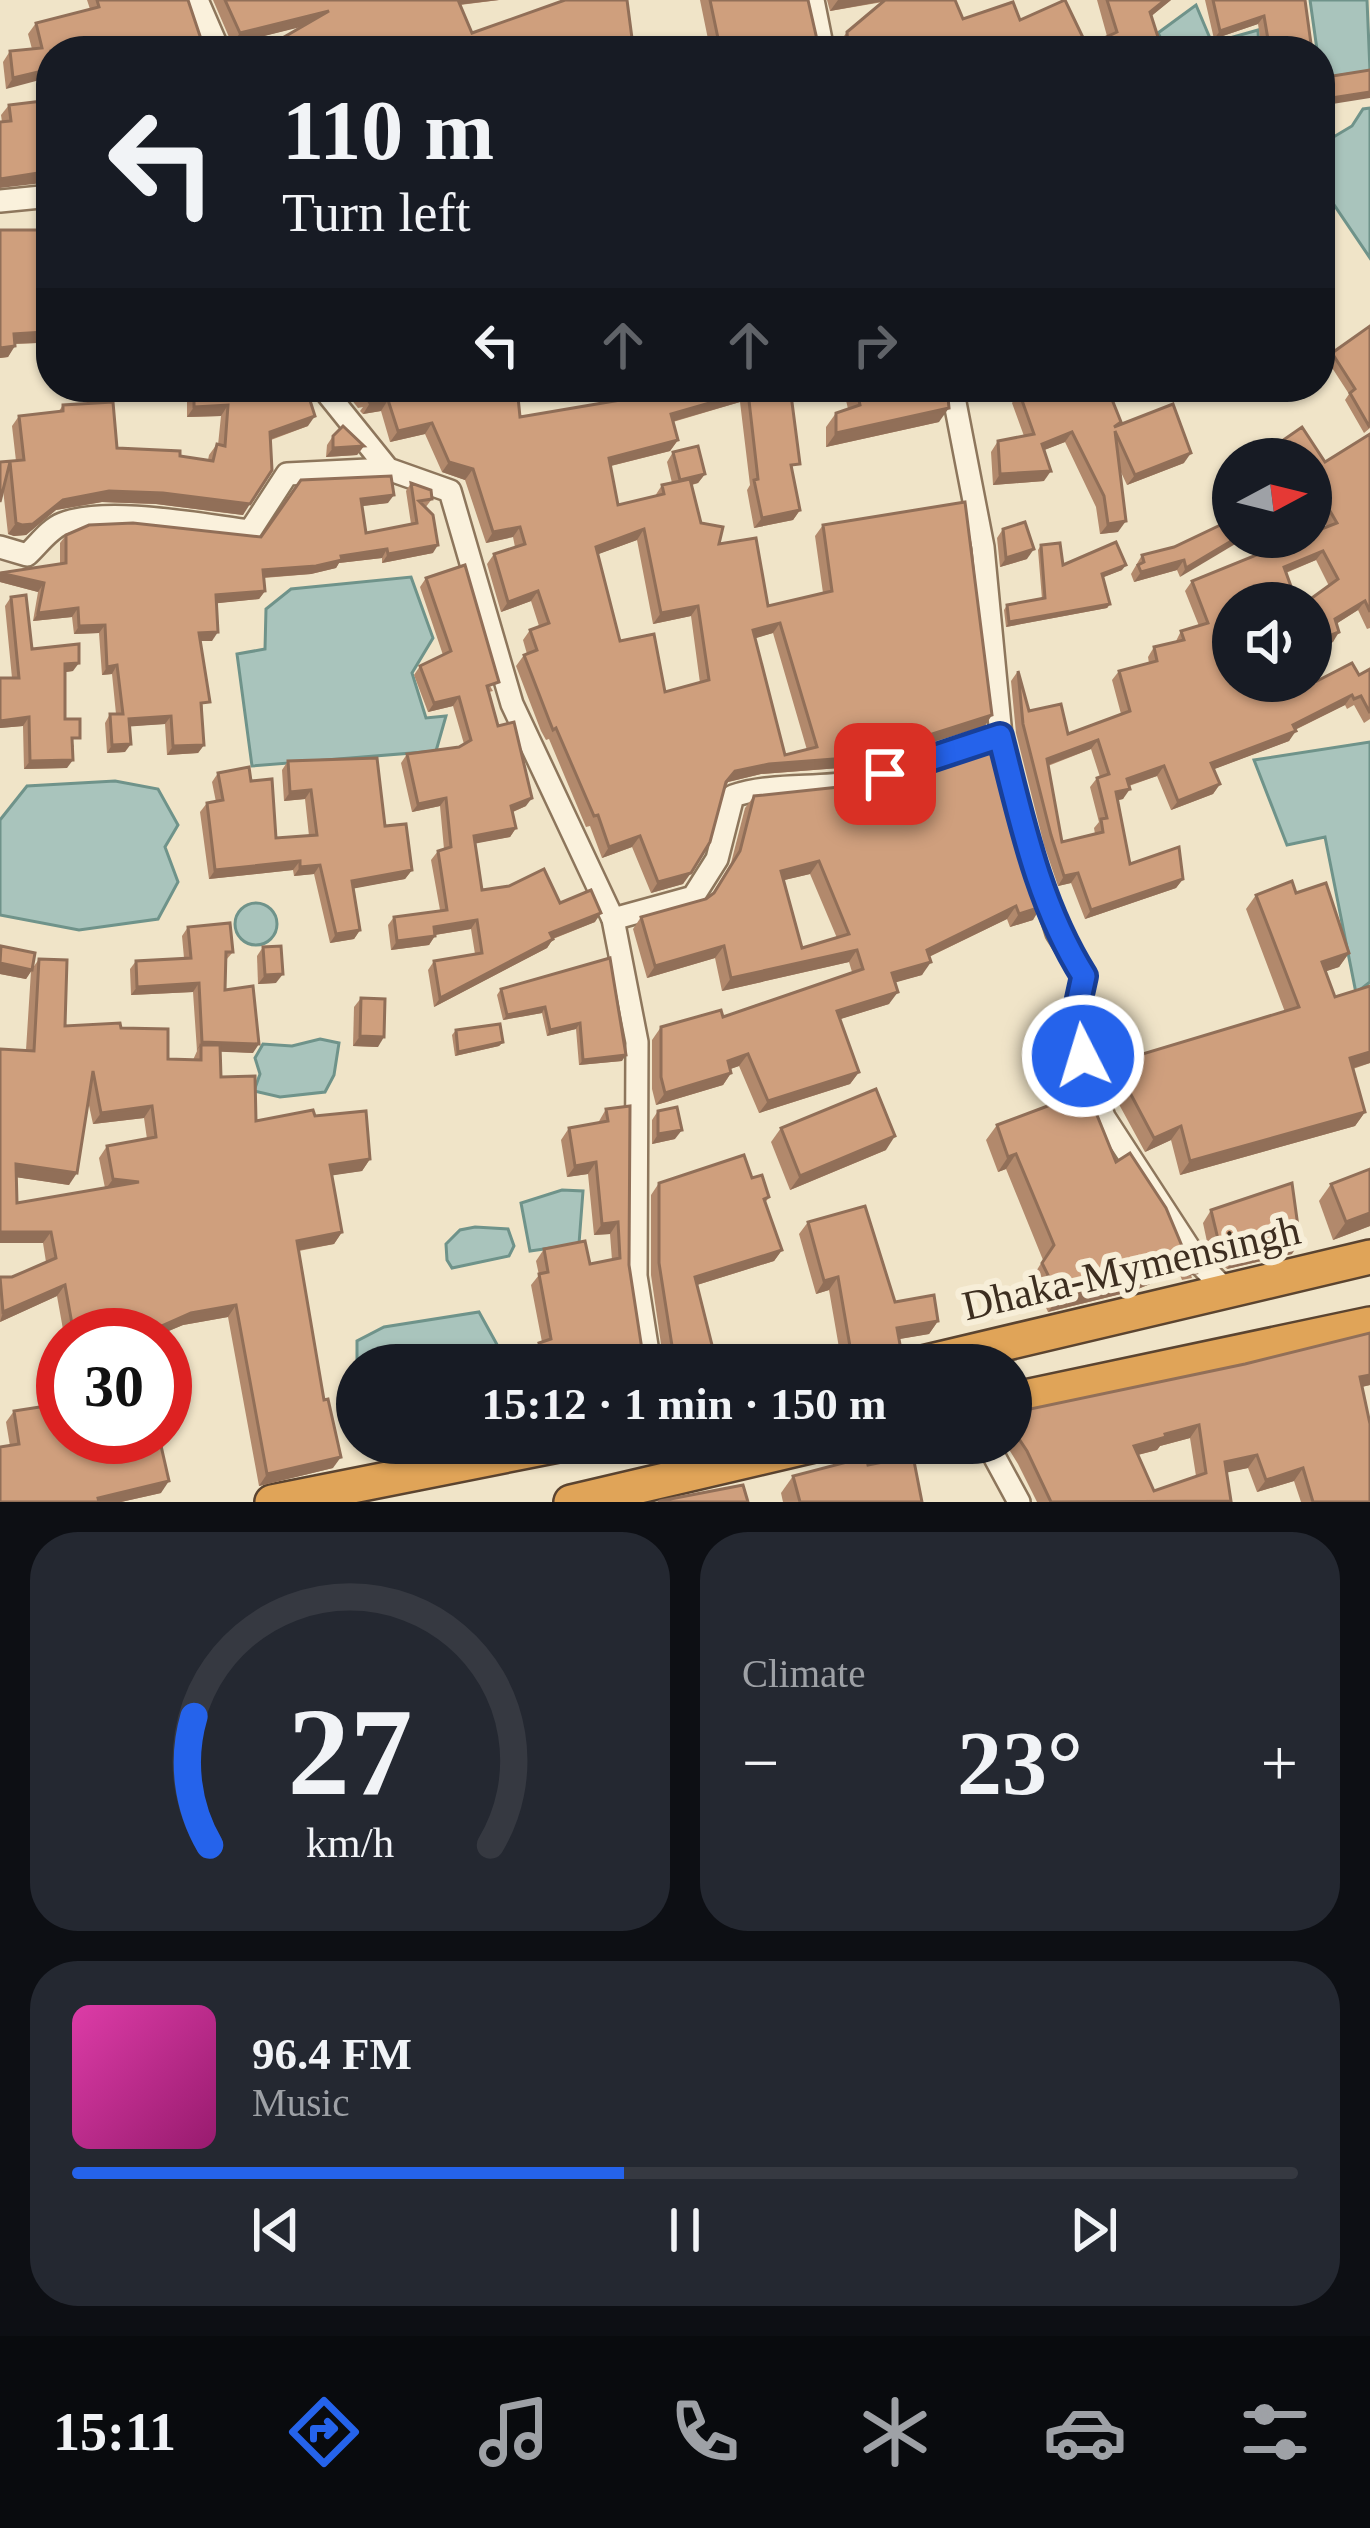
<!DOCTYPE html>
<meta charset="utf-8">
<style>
:root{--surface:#171b24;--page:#242831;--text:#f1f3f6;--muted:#9ea1a6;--line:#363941;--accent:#2563eb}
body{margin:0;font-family:Georgia,serif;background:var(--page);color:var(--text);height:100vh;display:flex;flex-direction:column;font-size:45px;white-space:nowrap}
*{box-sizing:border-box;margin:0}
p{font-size:39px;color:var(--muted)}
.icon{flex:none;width:66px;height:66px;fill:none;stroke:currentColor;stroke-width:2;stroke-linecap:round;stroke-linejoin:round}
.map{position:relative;height:1502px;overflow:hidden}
.details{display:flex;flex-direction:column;gap:30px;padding:30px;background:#0d0f14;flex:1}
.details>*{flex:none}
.top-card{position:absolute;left:36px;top:36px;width:1299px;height:366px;border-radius:48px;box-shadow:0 3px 9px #0004;background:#171b24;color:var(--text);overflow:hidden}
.needle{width:78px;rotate:83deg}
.buttons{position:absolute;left:1212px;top:438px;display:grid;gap:24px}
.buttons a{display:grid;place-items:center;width:120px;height:120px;border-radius:50%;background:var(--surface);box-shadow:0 3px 9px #0004;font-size:60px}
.speed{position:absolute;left:36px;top:1308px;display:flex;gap:24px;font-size:60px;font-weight:700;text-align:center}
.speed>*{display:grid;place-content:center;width:156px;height:156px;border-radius:50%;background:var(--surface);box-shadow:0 3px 9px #0004;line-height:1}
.speed .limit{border:18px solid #d22;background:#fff;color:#111}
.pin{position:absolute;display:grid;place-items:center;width:102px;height:102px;color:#fff;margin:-51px;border-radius:24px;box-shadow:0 6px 18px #0006}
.me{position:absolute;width:132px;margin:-66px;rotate:355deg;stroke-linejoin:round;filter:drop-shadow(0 0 9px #0008)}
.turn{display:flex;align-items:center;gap:42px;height:252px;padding:0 48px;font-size:54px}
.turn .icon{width:156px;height:156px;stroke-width:2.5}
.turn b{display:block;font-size:84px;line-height:102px}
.lanes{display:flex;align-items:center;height:114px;padding:0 48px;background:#0003;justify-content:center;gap:60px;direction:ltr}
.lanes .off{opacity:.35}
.big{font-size:90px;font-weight:600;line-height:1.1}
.details .tile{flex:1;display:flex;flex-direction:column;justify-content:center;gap:18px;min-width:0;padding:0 42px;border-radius:48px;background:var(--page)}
.details .dial{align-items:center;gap:0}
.dial svg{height:312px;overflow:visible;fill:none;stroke:var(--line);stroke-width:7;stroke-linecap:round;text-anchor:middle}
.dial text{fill:var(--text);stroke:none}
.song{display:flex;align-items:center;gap:36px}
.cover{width:144px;height:144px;border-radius:18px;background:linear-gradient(135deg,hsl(320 70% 55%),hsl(320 70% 35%))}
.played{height:12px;border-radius:6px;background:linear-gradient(90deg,var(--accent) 45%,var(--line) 45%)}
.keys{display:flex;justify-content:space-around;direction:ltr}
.heat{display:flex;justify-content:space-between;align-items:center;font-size:66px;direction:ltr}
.details .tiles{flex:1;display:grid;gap:30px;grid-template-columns:1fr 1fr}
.tile:last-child{grid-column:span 2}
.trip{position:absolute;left:336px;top:1344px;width:696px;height:120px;border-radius:60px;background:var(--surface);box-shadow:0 3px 9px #0004;font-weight:600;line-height:120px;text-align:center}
.menu{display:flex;height:192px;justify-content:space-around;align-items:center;background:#090b0e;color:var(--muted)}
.menu .icon{width:84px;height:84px}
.menu .on{color:var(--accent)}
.menu b{font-size:54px;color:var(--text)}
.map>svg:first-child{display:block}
</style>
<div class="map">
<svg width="1370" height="1502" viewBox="0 0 1370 1502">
<rect width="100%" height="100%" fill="#f0e4c8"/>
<g fill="#a9c4bc" stroke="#6f938a" stroke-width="3">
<path d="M1310 0H1367L1370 71 1321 78Z"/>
<path d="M1196 5 1212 43 1258 30 1259 51H1168L1158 33Z"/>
<path d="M1370 108V258L1320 184V145L1352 126 1363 109Z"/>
<path d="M411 577 433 638 412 673 426 718 446 716 436 751 252 766 237 654 265 649 266 609 291 589Z"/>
<path d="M1370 742V982L1356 993 1325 837 1287 845 1254 760Z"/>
<path d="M115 781 158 789 178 825 165 847 178 882 158 919 79 930 0 915V820L27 786Z"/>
<circle cx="256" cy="924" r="21"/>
<path d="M320 1039 339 1043 334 1075 325 1092 280 1097 254 1091 260 1074 255 1058 263 1044 292 1046Z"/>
<path d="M562 1190 583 1191 579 1244 530 1251 521 1203Z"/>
<path d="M475 1227 508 1229 514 1246 509 1256 452 1268 447 1260 446 1244 460 1230Z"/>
<path d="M479 1312 500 1350 502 1365 357 1367V1341L384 1327Z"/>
</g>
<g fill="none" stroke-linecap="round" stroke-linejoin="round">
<defs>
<g id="minor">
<path d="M197 0 219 51"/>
<path d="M813 0 822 45 827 51"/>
<path d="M0 201 51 196"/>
<path d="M322 387 388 469 450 491 512 704 613 919 637 1042 636 1276 650 1365"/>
<path d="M952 387 983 547 1001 736 1030 849 1057 933 1084 975 1073 1026 1104 1117 1199 1263 1226 1290"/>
<path d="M0 547 27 555C38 545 49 529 62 524 106 506 202 525 250 531L287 474 388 469"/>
<path d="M613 919 693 897 717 859 733 796C772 783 815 789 855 782 905 772 953 753 1001 736"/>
<path d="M987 1443 1019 1502"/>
</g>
<g id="highway">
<path d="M914 1365 1370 1257"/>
<path d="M1011 1400 1370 1324"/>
<path d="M272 1502 568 1443"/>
<path d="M571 1502 823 1443"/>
</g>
</defs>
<use href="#minor" stroke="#8d765c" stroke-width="26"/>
<use href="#highway" stroke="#5b4430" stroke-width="38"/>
<use href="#minor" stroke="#faf1dc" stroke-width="21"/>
<use href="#highway" stroke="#e0a458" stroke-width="33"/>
</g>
<g fill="#b2896c" fill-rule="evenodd">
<path d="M87 0H188L51 51 6 89 3 62 10 51 32 49 28 34 36 23 90 9Z"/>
<path d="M213 0H499L460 5 472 33 565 0H627L633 46 709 44 700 0H808L818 44 825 51H260L303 26 232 44Z"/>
<path d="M827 0H955L963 19 1020 20 1087 46 1107 36 1097 0H1171L1151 16 1158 37 1168 51H840L839 43 847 32 883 2 830 11Z"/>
<path d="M1205 0H1305L1312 51H1262L1258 24 1214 39Z"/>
<path d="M9 105 50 181 2 122 1 115Z"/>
<path d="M51 201V264L43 265 45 332 37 343 15 344 8 357 0 358V230H43V212Z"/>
<path d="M1370 326V428L1364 433 1345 400 1349 394 1327 360 1332 353Z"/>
<path d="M187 387 311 397H309L308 426 271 440 243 515 156 504 102 502 56 510 26 535 14 536 8 534 0 462 16 461 12 426 19 416 59 411 63 405 117 448 208 460 209 455 217 444 218 445 221 416 187 417Z"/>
<path d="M349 387H517L520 417 615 400 612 393 616 387H790L793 474 800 510 793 520 754 528 747 490 750 485 740 402 673 422 678 440 670 451 611 466 618 505 655 496 662 485 672 483 667 462 673 452 705 474 698 483 692 485 701 523 768 606 823 593 815 536 823 525 985 726 852 767 761 774 728 782 683 884 651 893 632 847 602 858 590 826 586 827 549 739 546 740 541 731 516 666 524 655 527 654 523 640 530 630 539 626 531 601 501 612 487 564 494 554 515 547 513 537 486 543 465 480 442 472 425 434 390 442 381 411 363 414 360 411 363 407 358 408 351 399ZM637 540 653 624 691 616 700 683 665 692 620 641 598 554ZM773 633 807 750 785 755 755 638Z"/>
<path d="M843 387H947L939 422 826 447V427L836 413 848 409Z"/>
<path d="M1155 387H1177L1162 397Z"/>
<path d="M1019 392 1119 425 1184 463 1127 485 1119 468 1118 532 1100 534 1096 507 1065 442 1044 450V481L993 485 991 452 998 441 1024 436 1012 403Z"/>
<path d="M1370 434V628L1367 629 1358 610 1336 624 1333 642 1311 650V603L1329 586 1316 560 1286 573 1233 603 1317 681 1359 675 1370 669V719L1364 723 1354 705 1347 709 1345 705 1295 730 1289 741 1214 769 1220 784 1213 794 1171 810 1157 776 1129 786 1123 799 1118 800 1130 864 1183 879 1176 888 1085 919 1071 883 1058 886 1044 845 1016 733 1011 681 1018 671 1029 711 1068 734 1121 714 1112 680 1119 671 1149 663 1148 657 1154 647 1175 643 1181 631 1199 626 1185 591 1192 581 1327 527 1311 500V459L1325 462ZM1091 749 1100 777 1097 778 1090 787 1099 822 1094 828 1095 834 1062 842 1048 766Z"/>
<path d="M333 436 364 446 357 455 326 457 327 445Z"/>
<path d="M301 480 388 503 362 506 366 533 411 524 406 491 411 483 432 499 425 508 433 553 382 563V558L339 563 336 568 311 574 264 578 265 591 259 599 217 603 212 641H200L204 745 198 753 167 755 165 724 129 726 125 752 107 753 105 723 110 714H116L112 674 102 675 99 633 74 634 72 617 33 621 38 592 0 582V572L60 564V543L66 535 261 537Z"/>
<path d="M1233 519 1180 577 1177 570 1134 582 1131 574 1142 555 1174 547Z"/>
<path d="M1003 529 1027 559 1000 567 997 538Z"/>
<path d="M1041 545 1063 565 1122 570 1103 577 1110 604 1107 608 1006 627 1004 610 1007 605 1042 599 1038 550Z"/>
<path d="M426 578 493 691 489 692 498 726 526 806 513 812 516 828 510 837 475 843 482 890 560 903 595 922 553 939 547 948 434 1007 428 970 434 961 475 954 471 929 435 935 429 945 391 950 388 925 394 917 440 910 431 860 438 851 444 849 440 806 412 812 401 763 407 754 459 747 464 744 453 706 428 712 414 675 420 666 443 655 420 587Z"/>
<path d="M11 597 32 649 73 671 65 672V719L74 747H72L67 768 24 769 23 726 0 728V678H12L5 606Z"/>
<path d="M288 761 385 826 412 870 405 879 353 888 360 930 354 939 330 943 314 874 294 876 293 870 209 879 200 812 207 803 216 802 212 782 218 773 251 781 276 838 309 836 305 799 284 801 282 770Z"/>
<path d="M754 796 1037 892 1033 920 1010 927 1007 919 929 957 922 975 895 982 889 1004 840 1019 859 1072 850 1084 759 1113 739 1066 730 1069 731 1073 723 1085 656 1105 652 1089V1040L661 1027 723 1017 852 972 849 962 722 991 715 958 647 978 633 929 641 917 706 899 712 894 731 863 745 808ZM810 874 837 938 802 948 784 880Z"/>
<path d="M1296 893 1349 953 1339 967 1326 971 1335 997 1370 986V1063L1353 1069 1365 1112 1355 1126 1180 1175 1171 1140 1145 1152 1109 1086 1119 1072 1285 1012 1246 909 1256 895Z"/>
<path d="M188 927 233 952 226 960 225 990 253 1053 220 1051 221 1077 256 1121 315 1116 370 1159 362 1171 332 1175 342 1232 334 1244 299 1251 333 1468 259 1486 228 1317 183 1325 159 1335H64L57 1296 0 1322V1277H12L46 1262 43 1243H0V1049L26 1050 31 971 26 979 0 974V947L32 969 39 959 65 1026 121 1028 168 1059 193 1060 197 1051 193 992 131 995 130 969 136 961 184 958 182 936ZM88 1101 93 1124 144 1118 147 1139 107 1146 99 1158 105 1188 17 1203 16 1177 69 1185Z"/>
<path d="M263 947 276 983 258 984 257 956Z"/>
<path d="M610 958 622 1061 579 1065 576 1029 547 1036 542 1013 503 1020 497 995 501 989Z"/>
<path d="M361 998 378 1047 353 1046 354 1007Z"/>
<path d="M456 1030 503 1042 499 1046 455 1056 452 1035Z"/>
<path d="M1044 1056 1092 1086 1087 1092 1116 1162 1186 1260 1192 1278 1182 1280 1178 1270 1177 1273 1133 1291 1048 1312 1032 1278 1043 1260 1006 1169 998 1172 986 1140 997 1125 1047 1106 1033 1071Z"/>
<path d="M606 1109 643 1356 650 1365H535L531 1355 542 1342 531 1285 539 1275 536 1261 544 1249 590 1264 612 1260 610 1234 594 1235 588 1174 567 1177 561 1140 569 1128 598 1123Z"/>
<path d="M658 1111 675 1139 652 1144V1120Z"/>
<path d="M781 1128 886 1150 790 1190 771 1142Z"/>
<path d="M1370 1169V1226L1333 1240 1319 1201 1331 1184Z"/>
<path d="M752 1178 769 1197 765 1203 782 1250 774 1261 697 1285 717 1365H664L651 1275V1195L659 1183Z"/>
<path d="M1211 1210 1292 1254 1227 1269 1209 1251 1203 1223Z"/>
<path d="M808 1222 895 1302 938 1321 929 1334 899 1339 901 1350 892 1363 878 1365H842L829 1290 816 1294 799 1234Z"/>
<path d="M1370 1333V1385L1362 1387 1370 1502H1301L1294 1481 1257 1492 1248 1468 1226 1472 1230 1502H1037L1018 1464 1005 1443H1011V1413L1245 1364ZM1190 1438 1196 1476 1154 1491 1138 1455 1157 1450 1160 1446Z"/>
<path d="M55 1364 63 1437 161 1493 121 1502H0L10 1446 6 1422 14 1411 50 1405 47 1375Z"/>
<path d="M793 1476 922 1502H783L781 1493Z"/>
</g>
<g fill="#916f58">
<path d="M452 0H499L448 6Z"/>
<path d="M838 0H890L830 11Z"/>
<path d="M1165 0H1171L1143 23 1150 12Z"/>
<path d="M329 11 321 22 232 44 240 33Z"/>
<path d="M1264 16 1258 24 1214 39 1220 31Z"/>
<path d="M51 69V77L6 89 13 78Z"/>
<path d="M1370 92V98L1326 105 1320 112V106L1325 99Z"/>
<path d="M51 171V182L0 188V179Z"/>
<path d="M51 254V264L35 266 43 255Z"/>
<path d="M45 332 37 343 6 344 14 334Z"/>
<path d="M15 346 8 357 0 358V348Z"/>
<path d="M317 387 311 397 298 398 306 388Z"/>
<path d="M748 392 740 402 664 424 671 414Z"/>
<path d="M388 400 381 411 363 414 370 403Z"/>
<path d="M228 405 221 416 187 417 194 407Z"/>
<path d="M949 408 939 422 826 447 836 433Z"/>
<path d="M315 416 308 426 263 442 270 432Z"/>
<path d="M432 423 425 434 390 442 398 431Z"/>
<path d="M1072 432 1065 442 1034 454 1042 444Z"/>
<path d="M678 440 670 451 602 468 609 458Z"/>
<path d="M364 446 357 455 326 457 333 448Z"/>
<path d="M1191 453 1184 463 1127 485 1135 475Z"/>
<path d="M449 462 473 469 465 480 442 472Z"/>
<path d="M1051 471 1044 481 993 485 1000 474Z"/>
<path d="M705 474 698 483 673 489 680 480Z"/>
<path d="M109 491 163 493 250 504 243 515 156 504 102 502 56 510 26 535 14 536 8 534 16 523 63 500Z"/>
<path d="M394 495 388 503 355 507 361 499Z"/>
<path d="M800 510 793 520 754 528 762 518Z"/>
<path d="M1126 521 1118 532 1100 534 1108 524Z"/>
<path d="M520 527 513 537 486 543 493 532Z"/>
<path d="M644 529 637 540 588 558 596 547Z"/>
<path d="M1238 537H1247L1180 577 1186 568Z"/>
<path d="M438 545 433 553 382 563 388 554Z"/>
<path d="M387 549 382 558 339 563 336 568 311 574 257 578 263 570Z"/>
<path d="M1034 549 1027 559 1000 567 1006 558Z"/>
<path d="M1323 551 1316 560 1277 576 1284 567Z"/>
<path d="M1184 560 1177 570 1134 582 1141 572Z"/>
<path d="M1126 565 1122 570 1099 579 1102 574Z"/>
<path d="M0 573 44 583 38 592 0 582Z"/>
<path d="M265 591 259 599 210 604 216 595Z"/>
<path d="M538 591 531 601 501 612 508 602Z"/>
<path d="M1365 601 1358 610 1328 629 1335 619Z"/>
<path d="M1110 604 1107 608 1006 627 1009 622Z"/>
<path d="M698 606 691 616 653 624 661 613Z"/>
<path d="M78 608 72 617 33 621 38 613Z"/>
<path d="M780 623 773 633 746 641 753 630Z"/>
<path d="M105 625 99 633 74 634 79 626Z"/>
<path d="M218 632 212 641H193L199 633Z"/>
<path d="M1339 632 1333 642 1311 650V643Z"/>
<path d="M79 663 73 671 59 673 65 664Z"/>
<path d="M117 665 112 674 102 675 107 667Z"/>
<path d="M1352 695 1345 705 1286 734 1293 725Z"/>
<path d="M459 697 453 706 428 712 434 703Z"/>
<path d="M992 715 985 726 852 767 761 774 728 782 718 792 735 771Z"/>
<path d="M171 716 165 724 123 727 129 719Z"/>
<path d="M29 717 23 726 0 728V721Z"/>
<path d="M1296 731 1289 741 1204 773 1211 763Z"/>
<path d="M1098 740 1091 749 1040 768 1047 759Z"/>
<path d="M131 744 125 752 107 753 112 745Z"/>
<path d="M204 745 198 753 167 755 173 746Z"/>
<path d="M73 760 67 768 24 769 30 761Z"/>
<path d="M1164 766 1157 776 1121 788 1127 779Z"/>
<path d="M1220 784 1213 794 1171 810 1178 801Z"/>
<path d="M1130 789 1123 799 1110 802 1116 792Z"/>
<path d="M311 790 305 799 284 801 290 792Z"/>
<path d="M446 798 440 806 412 812 418 804Z"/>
<path d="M532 798 526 806 505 815 511 806Z"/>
<path d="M516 828 510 837 468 845 474 836Z"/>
<path d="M640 836 632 847 602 858 609 847Z"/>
<path d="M300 861 293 870 209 879 215 870Z"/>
<path d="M819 861 810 874 772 883 781 871Z"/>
<path d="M320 865 314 874 294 876 300 867Z"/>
<path d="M412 870 405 879 346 890 352 881Z"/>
<path d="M691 873 683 884 651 893 658 882Z"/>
<path d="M1078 873 1071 883 1058 886 1064 876Z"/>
<path d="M1183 879 1176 888 1085 919 1091 910Z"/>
<path d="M1016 906 1007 919 918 962 927 950Z"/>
<path d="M1041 907 1033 920 1010 927 1019 914Z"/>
<path d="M601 913 595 922 544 942 550 933Z"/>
<path d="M477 920 471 929 428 936 434 927Z"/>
<path d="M360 930 354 939 330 943 336 934Z"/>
<path d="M435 936 429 945 391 950 397 941Z"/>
<path d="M553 939 547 948 434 1007 440 998Z"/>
<path d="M724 946 715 958 647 978 655 966Z"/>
<path d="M857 950 849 962 722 991 731 978Z"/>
<path d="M1349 953 1339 967 1312 976 1322 962Z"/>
<path d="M931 962 922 975 883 986 892 973Z"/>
<path d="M0 963 32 970 26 979 0 974Z"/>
<path d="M283 974 276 983 258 984 265 975Z"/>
<path d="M199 983 193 992 131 995 137 987Z"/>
<path d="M898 992 889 1004 828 1023 837 1011Z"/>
<path d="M545 1007 542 1013 503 1020 507 1015Z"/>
<path d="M580 1023 576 1029 547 1036 550 1030Z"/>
<path d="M360 1036 384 1037 378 1047 353 1046Z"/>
<path d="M202 1042 259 1044 253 1053 201 1051V1045L196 1051Z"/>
<path d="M503 1042 499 1046 455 1056 458 1052Z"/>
<path d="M1370 1052V1063L1340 1072 1350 1058Z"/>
<path d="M748 1054 739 1066 719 1073 728 1061Z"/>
<path d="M626 1055 622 1061 579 1065 583 1060Z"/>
<path d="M859 1072 850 1084 759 1113 768 1101Z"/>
<path d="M731 1073 723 1085 656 1105 665 1093Z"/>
<path d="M152 1106 144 1118 93 1124 101 1113Z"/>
<path d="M1365 1112 1355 1126 1180 1175 1190 1161Z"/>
<path d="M1181 1126 1171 1140 1145 1152 1154 1138Z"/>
<path d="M682 1130 675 1139 652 1144 658 1134Z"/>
<path d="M895 1136 886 1150 790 1190 800 1176Z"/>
<path d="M1016 1154 1006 1169 998 1172 1008 1157Z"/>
<path d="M370 1159 362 1171 322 1177 330 1165Z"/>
<path d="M596 1162 588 1174 567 1177 575 1166Z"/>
<path d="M16 1164 77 1173 69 1185 8 1176Z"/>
<path d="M113 1179 139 1182 105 1190Z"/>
<path d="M1370 1213V1226L1333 1240 1346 1222Z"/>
<path d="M618 1222 610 1234 594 1235 602 1224Z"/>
<path d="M0 1232H51L43 1243H0Z"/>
<path d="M342 1232 334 1244 289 1252 297 1241Z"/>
<path d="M1300 1241 1292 1254 1227 1269 1235 1257Z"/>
<path d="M782 1250 774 1261 687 1288 695 1277Z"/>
<path d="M1187 1258 1177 1273 1133 1291 1048 1312 1059 1297Z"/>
<path d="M838 1277 829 1290 816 1294 824 1281Z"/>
<path d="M65 1285 57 1296 0 1322 3 1312Z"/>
<path d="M236 1305 228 1317 183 1325 159 1335H141L191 1313Z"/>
<path d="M938 1321 929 1334 888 1341 897 1328Z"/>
<path d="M901 1350 892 1363 878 1365H847L852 1358Z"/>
<path d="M1370 1375V1385L1352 1389 1360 1377Z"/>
<path d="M1199 1425 1190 1438 1160 1446 1157 1450 1125 1458 1134 1446 1165 1434Z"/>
<path d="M1257 1455 1248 1468 1216 1475 1225 1462Z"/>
<path d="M341 1457 333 1468 259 1486 267 1474Z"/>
<path d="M1303 1468 1294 1481 1257 1492 1266 1480Z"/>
<path d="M169 1481 161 1493 121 1502H95L98 1498Z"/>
</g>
<g fill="#cf9f7d" stroke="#916f58" stroke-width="3" fill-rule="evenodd">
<path d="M97 0H188L205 51H51V69L13 78 10 51 42 48 36 23 99 7Z"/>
<path d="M225 0H458L472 33 565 0H627L633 46 719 43 710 0H808L818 44 825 51H260L329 11 240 33Z"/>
<path d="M885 0H955L963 19 1013 2 1020 20 1065 0 1087 46 1117 32 1107 0H1165L1150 12 1158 37 1168 51H843L848 47 847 32Z"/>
<path d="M1213 0H1305L1312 51H1270L1264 16 1220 31Z"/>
<path d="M1370 70V92L1325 99 1326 105 1320 106V78Z"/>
<path d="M51 100V171L0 179V122L11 121 9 105Z"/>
<path d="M51 201V254L43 255 45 332 14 334 15 346 0 348V230H51Z"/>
<path d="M1370 326V425L1369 426 1350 393 1355 389 1332 353Z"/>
<path d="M194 387H311L306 388 315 416 270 432 272 470 250 504 163 493 109 491 63 500 33 524 22 525 16 523 10 462 0 502V462L24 460 19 416 63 411V405L113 402 117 448 180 451V456L213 461 217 444 225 446 228 405 194 407Z"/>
<path d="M358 387H517L520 417 626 399 621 387H790L800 464 791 465 800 510 762 518 754 480 758 479 748 392 671 414 678 440 609 458 618 505 664 494 662 485 690 479 701 523 723 527 719 544 756 538 768 606 832 591 823 525 965 502 992 715 860 757 769 764 735 771 726 782 710 842 691 873 658 882 640 836 609 847 598 815 594 816 556 728 553 730 549 720 524 655 537 650 530 630 549 623 538 591 508 602 494 554 525 544 520 527 493 532 473 469 449 462 432 423 398 431 388 400 370 403 368 400 372 395 366 398ZM644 529 661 613 698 606 709 680 665 692 654 634 620 641 596 547ZM780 623 817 747 785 755 753 630Z"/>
<path d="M856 387H947L949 408 836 433V413L860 405Z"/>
<path d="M1034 387H1107L1121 422 1114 427 1173 404 1191 453 1135 475 1115 431 1126 521 1108 524 1104 496 1072 432 1042 444 1051 471 1000 474 998 441 1034 434 1019 392Z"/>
<path d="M343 426 364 446 333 448V436Z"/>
<path d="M1302 427 1325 462 1370 434V612L1365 601 1335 619 1339 632 1311 643V603H1305L1338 579 1323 551 1284 567 1297 603H1233V681H1311V666L1317 681 1352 663 1359 675 1370 669V713L1361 696 1354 699 1352 695 1293 725 1296 731 1211 763 1220 784 1178 801 1164 766 1127 779 1130 789 1116 792 1130 864 1179 847 1183 879 1091 910 1078 873 1064 876 1051 835 1023 724 1018 671 1029 711 1061 704 1068 734 1130 711 1119 671 1157 661 1154 647 1184 640 1181 631 1208 623 1192 581 1301 537H1311V533L1337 523 1317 489 1311 493V459H1256ZM1098 740 1109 774 1097 778 1107 818 1101 819 1103 832 1062 842 1047 759Z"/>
<path d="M698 446 705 474 680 480 673 452Z"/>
<path d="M391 476 394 495 361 499 366 533 417 523 411 483 431 490 432 499 419 501 433 515 438 545 388 554 387 549 341 556 342 560 316 566 263 570 265 591 216 595 218 632 199 633 210 702 201 703 204 745 173 746 171 716 129 719 131 744 112 745 110 714H123L117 665 107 667 105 625 79 626 78 608 38 613 44 583 0 573 66 563V535L89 525 133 523 261 537 301 480Z"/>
<path d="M1233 519V537H1238L1186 568 1184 560 1141 572 1138 565 1144 562 1142 555 1174 547Z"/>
<path d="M1025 522 1034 549 1006 558 1003 529Z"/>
<path d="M1116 542 1126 565 1102 574 1110 604 1009 622 1007 605 1045 598 1041 545 1060 543 1063 565Z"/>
<path d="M465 565 499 682 487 686 498 726 514 722 532 798 511 806 516 828 474 836 482 890 509 886 544 869 560 903 591 890 601 913 550 933 553 939 440 998 434 961 482 953 477 920 434 927 435 936 397 941 394 917 447 910 438 851 451 847 446 798 418 804 407 754 459 747 471 740 459 697 434 703 420 666 451 651 426 578Z"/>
<path d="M26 595 32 649 79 644V663L65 664V719H80V738H72L73 760 30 761 29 717 0 721V678H19L11 597Z"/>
<path d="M999 743 1040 888 1036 890 1041 907 1019 914 1016 906 927 950 931 962 892 973 898 992 837 1011 859 1072 768 1101 748 1054 728 1061 731 1073 665 1093 661 1077V1027L721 1010 723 1017 863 969 857 950 731 978 724 946 655 966 641 917 706 899 714 893 740 851 754 796 867 784ZM819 861 849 934 802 948 781 871Z"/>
<path d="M377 758 385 826 406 824 412 870 352 881 360 930 336 934 320 865 300 867V861L215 870 207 803 223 800 218 773 249 767 251 781 272 779 276 838 317 835 311 790 290 792 288 761Z"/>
<path d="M1292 881 1296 893 1326 883 1349 953 1322 962 1335 997 1370 986V1052L1350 1058 1365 1112 1190 1161 1181 1126 1154 1138 1119 1072 1139 1055 1299 1007 1256 895Z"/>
<path d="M230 923 233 952H226L225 990 253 986 259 1044 202 1042 199 983 137 987 136 961 191 958 188 927Z"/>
<path d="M1 946 35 953 32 970 0 963Z"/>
<path d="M281 946 283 974 265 975 263 947Z"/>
<path d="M610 958 626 1055 583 1060 580 1023 550 1030 545 1007 507 1015 501 989Z"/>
<path d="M39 959 67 960 65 1026 120 1023 121 1028 168 1029V1059L201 1060V1045H220L221 1077 255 1076 256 1121 313 1110 315 1116 366 1111 370 1159 330 1165 342 1232 297 1241 324 1400 328 1399 341 1457 267 1474 236 1305 191 1313 141 1335H74L65 1285 3 1312 0 1277H12L56 1258 51 1232H0V1049L34 1051ZM93 1071 101 1113 152 1106 156 1137 107 1146 113 1179 139 1182 17 1203 16 1164 77 1173Z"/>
<path d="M361 998 385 999 384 1037 360 1036Z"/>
<path d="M500 1024 503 1042 458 1052 456 1030Z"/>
<path d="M1076 1044 1092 1086 1086 1088 1116 1162 1130 1153 1166 1208 1187 1258 1144 1276 1059 1297 1042 1263 1054 1245 1016 1154 1008 1157 997 1125 1061 1101 1044 1056Z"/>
<path d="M876 1089 895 1136 800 1176 781 1128Z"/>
<path d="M630 1106 629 1265 643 1356 650 1365H561L559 1358 545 1362 539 1343 551 1339 539 1274 548 1272 544 1249 585 1241 590 1264 620 1258 618 1222 602 1224 596 1162 575 1166 569 1128 608 1121 606 1109Z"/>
<path d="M677 1107 682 1130 658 1134V1111Z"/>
<path d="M744 1155 752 1178 762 1175 769 1197 764 1199 782 1250 695 1277 717 1365H667L673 1352 659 1263V1183Z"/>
<path d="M1370 1169V1213L1346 1222 1331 1184Z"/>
<path d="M1292 1183 1300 1241 1235 1257 1218 1239 1211 1210Z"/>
<path d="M865 1206 895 1302 934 1295 938 1321 897 1328 901 1350 852 1358 838 1277 824 1281 808 1222Z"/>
<path d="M1186 1260 1196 1273 1185 1275 1182 1266Z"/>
<path d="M1370 1333V1375L1360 1377 1370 1424V1502H1313L1303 1468 1266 1480 1257 1455 1225 1462 1231 1501 1051 1502 1027 1451 1011 1427V1413L1245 1364ZM1199 1425 1206 1473 1154 1491 1134 1446 1166 1437 1165 1434Z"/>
<path d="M63 1363V1437H159L169 1481 98 1498 99 1502H0V1447L19 1444 14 1411 59 1404 55 1364Z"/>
<path d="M913 1456 922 1502H800L793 1476 866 1457 868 1465Z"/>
<path d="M743 1485 748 1502H658L660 1501Z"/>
</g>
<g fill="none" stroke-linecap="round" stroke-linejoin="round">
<defs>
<path id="route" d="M885 774 1000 736C1021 818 1038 903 1084 976L1073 1026 1083 1056"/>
</defs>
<use href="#route" stroke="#184099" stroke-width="30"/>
<use href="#route" stroke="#2563eb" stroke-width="21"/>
</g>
<g text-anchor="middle" stroke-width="12" stroke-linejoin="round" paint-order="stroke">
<g font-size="42" fill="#3d2e20" stroke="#f7eed8">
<text transform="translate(1131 1267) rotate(-13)" y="15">Dhaka-Mymensingh</text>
</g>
</g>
</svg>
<div class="buttons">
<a><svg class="needle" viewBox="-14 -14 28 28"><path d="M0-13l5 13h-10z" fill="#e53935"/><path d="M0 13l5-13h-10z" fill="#9ea1a6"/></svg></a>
<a><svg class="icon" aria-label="sound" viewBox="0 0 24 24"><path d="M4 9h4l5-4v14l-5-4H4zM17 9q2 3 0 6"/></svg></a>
</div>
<div class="speed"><div class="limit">30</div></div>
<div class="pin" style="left:885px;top:774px;background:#d93025"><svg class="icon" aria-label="arrive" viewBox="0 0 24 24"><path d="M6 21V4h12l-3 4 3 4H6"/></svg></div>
<svg class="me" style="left:1083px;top:1056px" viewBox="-20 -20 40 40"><circle r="17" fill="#2563eb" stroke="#fff" stroke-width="3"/><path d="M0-11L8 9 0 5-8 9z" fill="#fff"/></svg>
<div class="trip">15:12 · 1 min · 150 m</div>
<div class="top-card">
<div class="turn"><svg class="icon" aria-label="left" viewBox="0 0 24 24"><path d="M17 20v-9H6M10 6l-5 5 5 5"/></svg><div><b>110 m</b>Turn left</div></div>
<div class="lanes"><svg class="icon" aria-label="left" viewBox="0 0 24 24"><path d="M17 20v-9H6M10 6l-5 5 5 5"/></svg><svg class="icon off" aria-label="ahead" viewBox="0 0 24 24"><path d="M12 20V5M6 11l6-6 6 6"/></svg><svg class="icon off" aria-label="ahead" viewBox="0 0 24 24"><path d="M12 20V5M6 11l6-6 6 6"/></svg><svg class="icon off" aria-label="right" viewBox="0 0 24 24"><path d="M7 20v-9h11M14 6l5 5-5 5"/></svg></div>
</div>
</div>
<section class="details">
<div class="tiles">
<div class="tile dial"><svg viewBox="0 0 100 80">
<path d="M14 69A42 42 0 1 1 86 69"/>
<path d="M14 69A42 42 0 0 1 10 36" stroke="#2563eb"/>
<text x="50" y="56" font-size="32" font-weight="700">27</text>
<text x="50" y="72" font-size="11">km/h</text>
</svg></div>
<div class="tile"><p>Climate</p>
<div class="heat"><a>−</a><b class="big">23°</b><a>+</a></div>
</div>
<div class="tile">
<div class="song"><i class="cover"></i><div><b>96.4 FM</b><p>Music</p></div></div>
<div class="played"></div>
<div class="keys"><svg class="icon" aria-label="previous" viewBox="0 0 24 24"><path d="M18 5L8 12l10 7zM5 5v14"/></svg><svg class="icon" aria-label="pause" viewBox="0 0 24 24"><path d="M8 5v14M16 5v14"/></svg><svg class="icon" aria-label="next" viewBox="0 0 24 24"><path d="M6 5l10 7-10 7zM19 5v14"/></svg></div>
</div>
</div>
</section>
<nav class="menu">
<b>15:11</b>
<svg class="icon on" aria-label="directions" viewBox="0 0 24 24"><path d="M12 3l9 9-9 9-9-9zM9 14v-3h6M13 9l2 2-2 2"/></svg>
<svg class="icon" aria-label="music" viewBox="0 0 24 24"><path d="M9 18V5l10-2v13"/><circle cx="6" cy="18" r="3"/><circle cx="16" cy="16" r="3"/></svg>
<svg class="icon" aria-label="phone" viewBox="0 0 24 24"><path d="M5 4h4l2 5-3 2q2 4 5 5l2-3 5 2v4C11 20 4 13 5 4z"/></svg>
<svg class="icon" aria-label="climate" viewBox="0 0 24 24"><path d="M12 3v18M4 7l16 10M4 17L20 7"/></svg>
<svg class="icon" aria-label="car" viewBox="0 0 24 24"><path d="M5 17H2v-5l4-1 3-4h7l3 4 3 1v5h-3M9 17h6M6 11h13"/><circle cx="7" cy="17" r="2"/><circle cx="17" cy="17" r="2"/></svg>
<svg class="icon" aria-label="filters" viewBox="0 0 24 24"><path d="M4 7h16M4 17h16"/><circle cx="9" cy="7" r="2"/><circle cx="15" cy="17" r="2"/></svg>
</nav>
